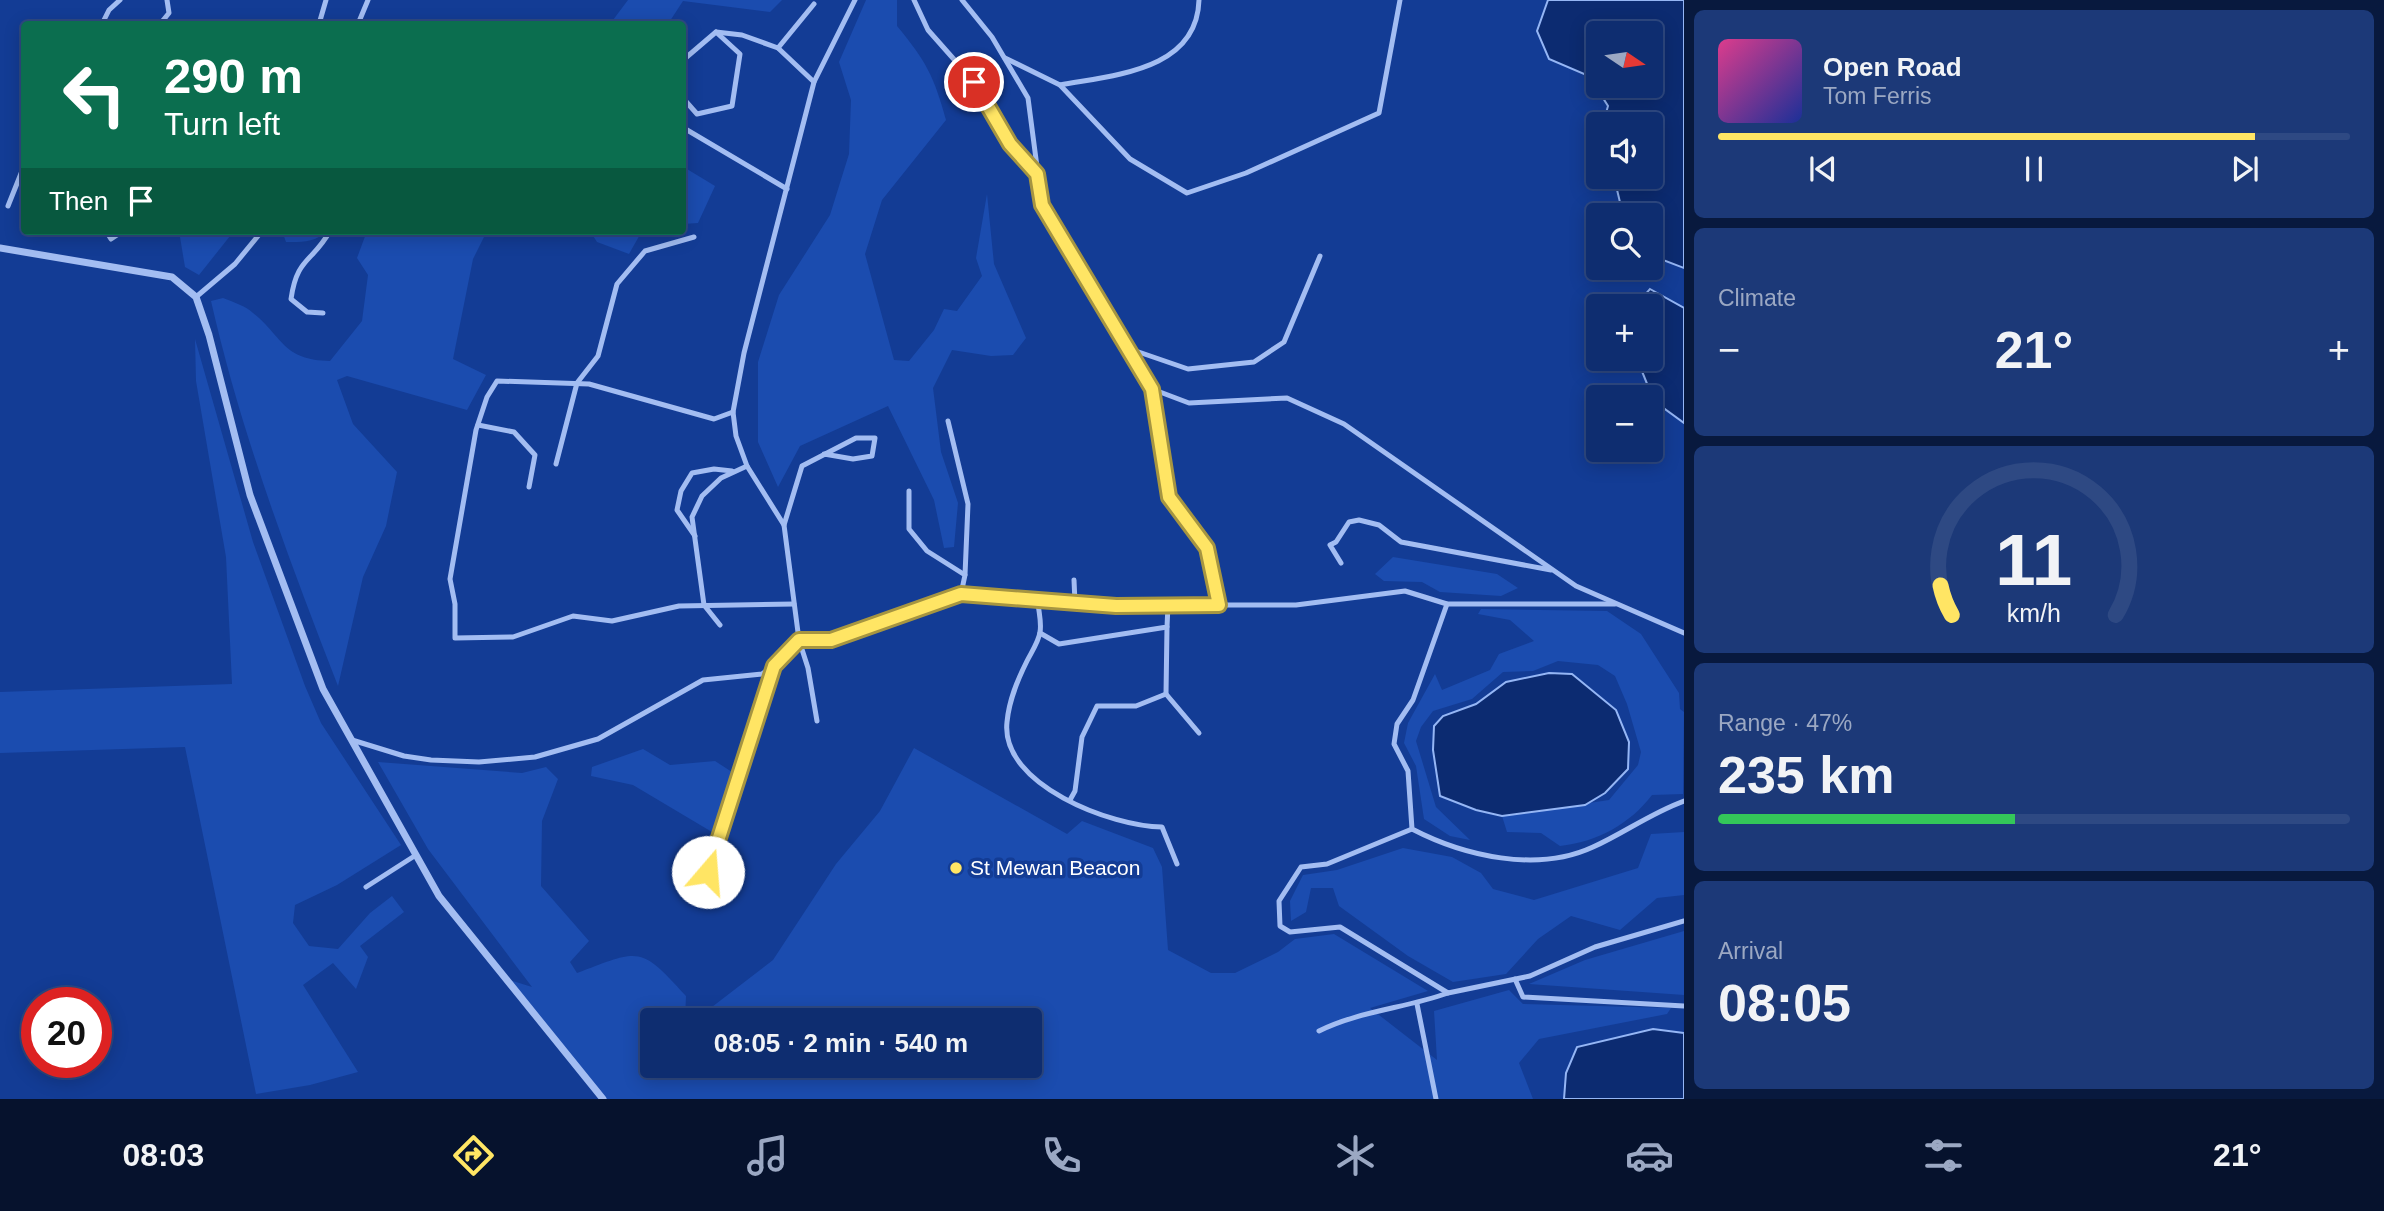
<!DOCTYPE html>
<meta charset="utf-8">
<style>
:root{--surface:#0e2d70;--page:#1c3978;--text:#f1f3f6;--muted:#9ba8c3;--line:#2e4983;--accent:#ffe564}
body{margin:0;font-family:Helvetica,sans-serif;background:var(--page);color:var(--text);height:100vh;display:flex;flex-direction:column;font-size:26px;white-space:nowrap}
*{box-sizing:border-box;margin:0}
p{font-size:23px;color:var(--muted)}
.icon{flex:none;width:38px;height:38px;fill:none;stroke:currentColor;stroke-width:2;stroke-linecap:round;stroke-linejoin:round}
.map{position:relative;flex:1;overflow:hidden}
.details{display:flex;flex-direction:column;gap:10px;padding:10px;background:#08193e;width:700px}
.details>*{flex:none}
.banner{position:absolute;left:21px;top:21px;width:665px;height:214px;border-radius:7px;box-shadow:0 4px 18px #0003,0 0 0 2px var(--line);background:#0b6e4f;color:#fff;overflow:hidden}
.needle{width:46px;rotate:103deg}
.tools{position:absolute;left:1586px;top:21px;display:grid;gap:14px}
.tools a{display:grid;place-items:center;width:77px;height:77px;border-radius:7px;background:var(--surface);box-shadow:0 4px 18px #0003,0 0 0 2px var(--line);font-size:35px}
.speed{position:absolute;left:21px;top:987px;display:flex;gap:14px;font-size:35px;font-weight:700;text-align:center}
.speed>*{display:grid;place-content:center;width:91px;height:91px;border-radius:50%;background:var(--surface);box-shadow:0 4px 18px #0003,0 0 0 2px var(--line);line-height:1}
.speed .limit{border:10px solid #d22;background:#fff;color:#111}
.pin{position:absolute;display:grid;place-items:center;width:60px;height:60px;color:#fff;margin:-30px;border:4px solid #fff;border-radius:50%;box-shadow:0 2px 7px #0007}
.me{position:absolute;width:77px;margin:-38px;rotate:18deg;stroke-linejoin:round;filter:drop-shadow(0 0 5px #0008)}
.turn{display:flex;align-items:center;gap:24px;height:147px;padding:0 28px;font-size:32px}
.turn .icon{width:91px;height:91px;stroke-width:2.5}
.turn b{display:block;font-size:49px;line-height:60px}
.then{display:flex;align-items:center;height:66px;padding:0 28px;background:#0003;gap:14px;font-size:26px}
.big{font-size:52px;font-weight:600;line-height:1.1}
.details .tile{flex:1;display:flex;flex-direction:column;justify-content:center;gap:10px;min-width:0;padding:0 24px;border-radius:10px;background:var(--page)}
.details .dial{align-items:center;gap:0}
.dial svg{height:182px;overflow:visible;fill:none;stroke:var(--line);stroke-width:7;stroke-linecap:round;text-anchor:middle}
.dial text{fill:var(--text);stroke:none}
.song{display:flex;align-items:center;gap:21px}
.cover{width:84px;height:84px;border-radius:10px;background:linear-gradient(135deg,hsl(330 70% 55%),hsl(230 70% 35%))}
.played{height:7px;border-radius:4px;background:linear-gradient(90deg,var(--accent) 85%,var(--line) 85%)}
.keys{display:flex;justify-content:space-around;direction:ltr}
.heat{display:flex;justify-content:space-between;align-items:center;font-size:38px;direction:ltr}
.charge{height:10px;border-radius:5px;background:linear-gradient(90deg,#34c759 47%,var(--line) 0)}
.trip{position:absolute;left:640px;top:1008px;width:402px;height:70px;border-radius:7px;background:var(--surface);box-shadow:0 4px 18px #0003,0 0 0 2px var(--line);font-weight:600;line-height:70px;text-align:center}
.menu{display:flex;height:112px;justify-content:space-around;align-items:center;background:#06122d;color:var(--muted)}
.menu .icon{width:49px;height:49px}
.menu .active{color:var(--accent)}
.menu b{font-size:32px;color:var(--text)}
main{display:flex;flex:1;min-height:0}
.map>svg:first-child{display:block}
</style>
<main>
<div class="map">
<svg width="1684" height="1099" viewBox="0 0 1684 1099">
<rect width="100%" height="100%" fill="#133c95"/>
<g fill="#1b4caf">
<path d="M628 0H782L770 12 683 1 668 24H610Z"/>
<path d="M866 0H897V26C926 61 934 76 946 120L882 200 865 254 894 360 909 361 934 330 944 309 957 311 982 276 976 258 987 194 994 264 1026 338 1013 355 991 356 952 350 933 388 941 452 958 503 954 547 944 548 934 500 888 406 800 446 778 487 758 442V362L779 295 830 215 849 154 851 100 839 62Z"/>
<path d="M682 166 715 186 698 223 683 224Z"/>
<path d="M179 231H234L199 275 185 267Z"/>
<path d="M282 231H325C317 243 300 242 286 242Z"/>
<path d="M367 231H487L473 259 453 359 486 375 467 410 347 376 337 380 353 424 397 472 386 526 363 577 338 686C289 560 241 433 211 301L223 298C233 302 246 306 253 313 284 338 282 360 330 361L362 321 368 275 357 258Z"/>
<path d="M590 231H642L629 254 597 242Z"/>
<path d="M195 339 253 542 305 686 321 723 401 845 337 885 295 905 293 923 309 946 338 949 370 913 392 896 404 912 360 946 368 957 356 989 333 963 303 985 358 1072 310 1085 256 1094 185 747 0 753V692L232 684 226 557 196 381Z"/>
<path d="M1393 557 1497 574 1518 588 1501 596 1440 592 1422 582 1384 581 1375 574Z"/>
<path d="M1481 609 1607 611 1641 634 1679 693 1680 709 1684 712 1683 794 1652 795C1630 824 1597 842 1560 846L1541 833 1507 832 1502 816 1609 800 1638 765 1641 752 1627 704 1615 676 1598 665 1558 661 1533 671 1503 672 1472 699 1433 711 1421 727 1416 741 1436 807 1470 840 1450 836 1424 819 1416 766 1404 743 1408 723 1435 674 1442 690 1490 670 1499 654 1534 641 1510 620 1478 614Z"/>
<path d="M914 748 1067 834 1082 821 1153 848 1162 867 1168 950 1211 973H1235L1278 952 1295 939 1334 934 1428 991 1370 1008 1437 1060 1434 1011 1509 990 1523 1004 1671 1008 1667 1014 1539 1039 1519 1063 1533 1099H603L506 979 532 987 428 849 378 762 522 773 546 767 558 779 542 821 541 886 589 941 570 962 577 973C640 949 640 945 686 996L685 1020H653V1066H1031V1020H695L773 960 836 864 880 811Z"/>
<path d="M643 749 670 765 715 761 732 772 712 832 633 785 591 776 592 767Z"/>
<path d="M1684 832V895L1657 898 1620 930 1571 916 1538 939 1506 974 1453 982 1408 956 1339 906 1333 888H1311L1306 912 1291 921 1290 901 1303 875 1337 870 1403 848 1452 857 1481 873 1493 889 1534 900 1638 868 1651 834Z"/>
<path d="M1684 931V995L1529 984 1585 960Z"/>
</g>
<g fill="#0c2b71" stroke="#95b6f5" stroke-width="2" fill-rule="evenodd">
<path d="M1548 0H1684V268L1650 255V215H1623L1614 177H1650V124H1603L1608 106 1589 76 1549 59 1537 31ZM1598 33H1650V86H1598Z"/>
<path d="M1650 289 1684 308V423L1654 401 1637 359H1650V306H1635Z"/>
<path d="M1549 673 1572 674 1616 710 1629 742 1628 769 1605 793 1585 805 1502 816 1476 810 1440 796 1433 750 1434 726 1443 716 1476 704 1506 682Z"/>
<path d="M1653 1029 1684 1033V1099H1564L1566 1073 1577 1047Z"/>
</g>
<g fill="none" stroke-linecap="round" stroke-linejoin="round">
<g stroke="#a3bdf2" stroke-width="5">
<path d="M914 0 928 30 974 82 1010 144 1037 175"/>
<path d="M962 0 992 37 1028 98 1042 205 1152 389 1189 403 1287 398 1344 424 1576 586 1684 633"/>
<path d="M102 24 109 10 120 0"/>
<path d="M160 24 169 13 167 0"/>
<path d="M319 24 326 0"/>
<path d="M358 24 368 0"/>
<path d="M778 48 814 82"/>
<path d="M1005 58 1060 85 1130 159 1187 193 1246 173 1379 113 1400 0"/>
<path d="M682 61 716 32 742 35 778 48 814 4"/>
<path d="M1060 85C1113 75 1197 71 1199 0"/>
<path d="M682 97 697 114 732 106 740 54 716 32"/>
<path d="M682 127 787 189"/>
<path d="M8 206 24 166"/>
<path d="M106 231 111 239 123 231"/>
<path d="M196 297 235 264 262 231"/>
<path d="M323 313 307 312 291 299C297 257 312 263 330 231"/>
<path d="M1127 348 1188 369 1254 362 1284 342 1320 256"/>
<path d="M1152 389 1169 497 1207 548 1219 605"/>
<path d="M733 412 714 419 589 384 497 381 487 397 476 430 450 579 455 604V638L513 637 573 616 612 621 679 606 794 604"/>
<path d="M948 421 968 504 965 575"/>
<path d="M478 425 514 432 535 455 529 487"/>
<path d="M556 464 577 383 598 356 617 284 645 251 694 237"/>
<path d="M909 491V529L927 551 965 575 961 594"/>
<path d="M784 525 802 466 856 438H875L872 456 853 459 824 454"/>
<path d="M695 536 677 510 681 491 692 473 714 469 732 471"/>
<path d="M1341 563 1330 545 1336 542 1349 522 1359 520 1379 525 1401 542 1551 570"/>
<path d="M1074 580 1075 603"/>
<path d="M1038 600C1038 610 1042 622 1040 632 1039 641 1031 653 1027 661 1017 681 1009 700 1007 722 1000 785 1113 827 1162 827L1177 864"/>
<path d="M1447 604 1413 700 1397 724 1394 744 1408 771 1412 829C1464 856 1537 873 1593 847 1624 833 1651 813 1684 801"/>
<path d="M720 625 704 605 692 517 702 496 721 478 747 466"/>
<path d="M1167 627 1166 694 1199 733"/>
<path d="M1040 633 1059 644 1167 627 1168 605"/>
<path d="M817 721 808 668 799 640H831L961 594 1117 605H1296L1405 591 1447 604H1615"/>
<path d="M352 740 404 756 431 760 479 762 535 757 598 739 703 680 762 674 782 659 799 640 784 525 747 466 736 436 733 412 744 353 814 82 855 0"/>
<path d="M1070 800 1075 791 1082 737 1097 706H1136L1166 694"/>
<path d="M1412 829 1327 864 1301 867 1279 901 1280 926 1290 932 1340 927 1448 993 1530 976 1595 947 1684 921"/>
<path d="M366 887 416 855"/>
<path d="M700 898 774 666"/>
<path d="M1515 979 1523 997 1684 1006"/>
<path d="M1417 1004 1436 1099"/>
<path d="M1319 1031C1359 1011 1406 1008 1448 993"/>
</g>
<path stroke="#a3bdf2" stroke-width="7" d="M0 248 172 277 196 297 209 335 250 495 323 689 439 896 603 1099"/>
</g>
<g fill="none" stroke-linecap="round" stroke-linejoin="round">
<defs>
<path id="route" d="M708 872 774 666 799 640H831L961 594 1116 606 1219 605 1207 548 1169 497 1152 389 1042 205 1037 174 1010 144 974 82"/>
</defs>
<use href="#route" stroke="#a69541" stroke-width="18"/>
<use href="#route" stroke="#ffe564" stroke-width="12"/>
</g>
<circle fill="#ffe564" stroke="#133c95" stroke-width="2.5" cx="956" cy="868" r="7"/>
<g text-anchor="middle" stroke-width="7" stroke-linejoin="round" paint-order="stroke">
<g font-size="21" fill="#fff" stroke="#133c95" text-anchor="start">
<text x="970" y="875">St Mewan Beacon</text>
</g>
</g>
</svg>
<div class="tools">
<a><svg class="needle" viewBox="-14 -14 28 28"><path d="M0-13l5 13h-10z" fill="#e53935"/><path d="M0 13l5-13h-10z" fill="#9ba8c3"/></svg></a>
<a><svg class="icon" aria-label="sound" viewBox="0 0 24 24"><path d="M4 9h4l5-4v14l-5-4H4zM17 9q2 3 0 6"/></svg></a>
<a><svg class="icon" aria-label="search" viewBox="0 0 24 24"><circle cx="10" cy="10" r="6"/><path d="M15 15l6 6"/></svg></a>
<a>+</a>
<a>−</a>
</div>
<div class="speed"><div class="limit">20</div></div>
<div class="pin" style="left:974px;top:82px;background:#d93025"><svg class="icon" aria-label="arrive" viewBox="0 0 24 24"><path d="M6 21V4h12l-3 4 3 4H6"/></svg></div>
<svg class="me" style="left:708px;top:872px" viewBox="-20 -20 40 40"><circle r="19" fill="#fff"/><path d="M0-13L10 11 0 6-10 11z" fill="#ffe564"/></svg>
<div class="trip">08:05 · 2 min · 540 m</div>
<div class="banner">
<div class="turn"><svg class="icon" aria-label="left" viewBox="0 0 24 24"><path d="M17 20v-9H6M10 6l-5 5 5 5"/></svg><div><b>290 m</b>Turn left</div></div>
<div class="then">Then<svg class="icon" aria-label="arrive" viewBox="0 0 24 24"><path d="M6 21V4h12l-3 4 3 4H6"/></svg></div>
</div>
</div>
<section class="details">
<div class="tile">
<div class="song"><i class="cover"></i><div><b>Open Road</b><p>Tom Ferris</p></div></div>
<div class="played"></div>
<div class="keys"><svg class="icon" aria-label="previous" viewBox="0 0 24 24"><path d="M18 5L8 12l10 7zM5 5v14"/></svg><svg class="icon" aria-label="pause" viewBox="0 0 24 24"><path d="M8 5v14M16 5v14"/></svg><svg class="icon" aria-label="next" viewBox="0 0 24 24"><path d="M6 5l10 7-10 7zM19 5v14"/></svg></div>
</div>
<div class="tile"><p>Climate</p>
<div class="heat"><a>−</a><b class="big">21°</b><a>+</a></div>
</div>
<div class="tile dial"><svg viewBox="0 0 100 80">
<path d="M14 69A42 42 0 1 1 86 69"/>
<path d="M14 69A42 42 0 0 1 9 56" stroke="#ffe564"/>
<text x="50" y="56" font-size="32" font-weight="700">11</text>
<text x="50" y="72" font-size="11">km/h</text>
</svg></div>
<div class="tile"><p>Range · 47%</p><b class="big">235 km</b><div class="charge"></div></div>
<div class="tile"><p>Arrival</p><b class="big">08:05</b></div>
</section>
</main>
<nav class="menu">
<b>08:03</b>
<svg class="icon active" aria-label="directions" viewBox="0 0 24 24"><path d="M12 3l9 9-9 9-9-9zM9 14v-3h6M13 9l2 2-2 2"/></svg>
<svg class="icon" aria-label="music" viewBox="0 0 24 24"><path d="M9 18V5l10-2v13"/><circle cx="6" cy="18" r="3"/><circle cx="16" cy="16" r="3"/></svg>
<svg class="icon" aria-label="phone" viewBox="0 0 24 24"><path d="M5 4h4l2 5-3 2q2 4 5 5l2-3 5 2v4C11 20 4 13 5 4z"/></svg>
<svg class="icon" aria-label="climate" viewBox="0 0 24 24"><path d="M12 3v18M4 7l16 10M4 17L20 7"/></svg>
<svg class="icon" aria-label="car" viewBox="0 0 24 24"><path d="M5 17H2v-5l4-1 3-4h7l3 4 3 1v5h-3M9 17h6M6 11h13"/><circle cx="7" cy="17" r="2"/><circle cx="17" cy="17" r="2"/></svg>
<svg class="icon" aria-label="filters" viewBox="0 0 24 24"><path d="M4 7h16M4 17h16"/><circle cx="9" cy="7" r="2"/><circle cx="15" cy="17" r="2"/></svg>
<b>21°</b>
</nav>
